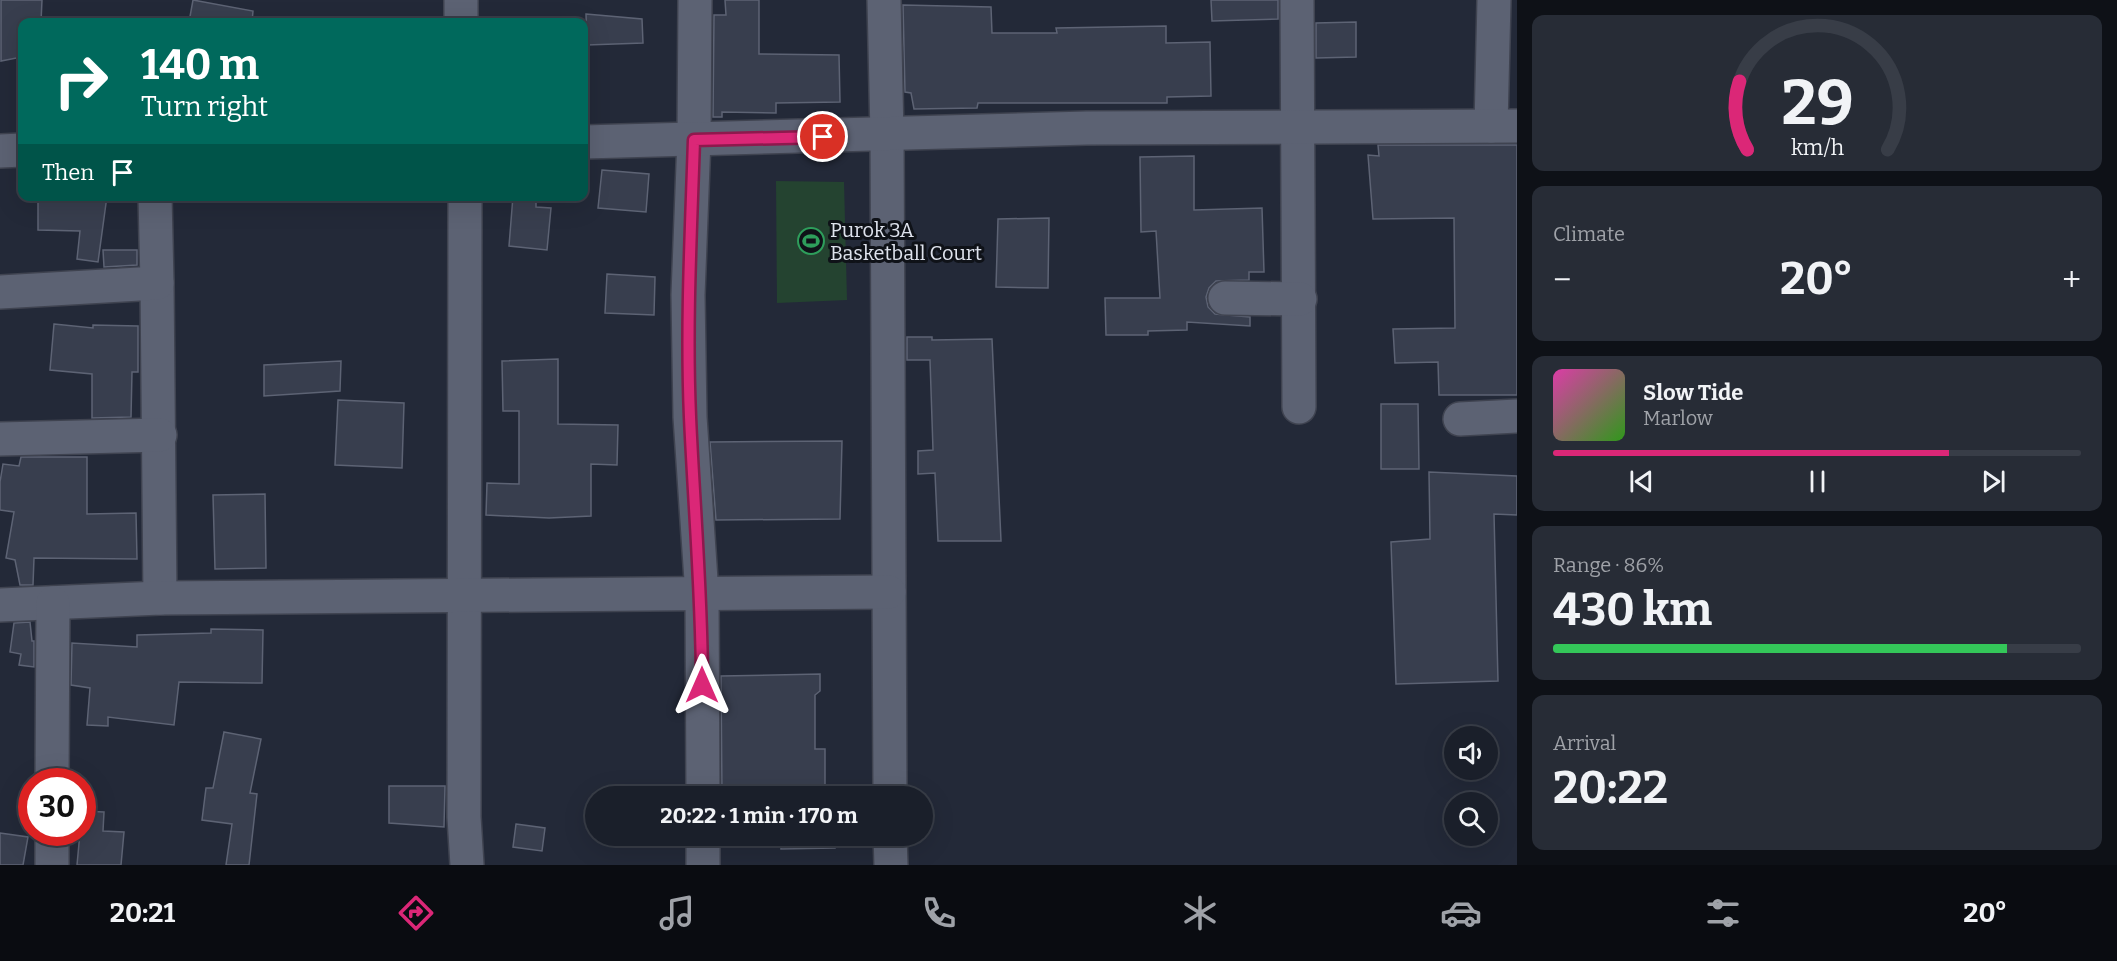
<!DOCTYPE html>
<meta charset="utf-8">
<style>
:root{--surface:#1a1f2a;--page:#272c36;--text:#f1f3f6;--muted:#9fa2a8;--line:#383d47;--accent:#db2777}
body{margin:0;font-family:Bitter,serif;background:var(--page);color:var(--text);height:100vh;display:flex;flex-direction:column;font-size:22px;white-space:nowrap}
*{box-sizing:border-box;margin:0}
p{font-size:20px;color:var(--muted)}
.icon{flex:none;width:33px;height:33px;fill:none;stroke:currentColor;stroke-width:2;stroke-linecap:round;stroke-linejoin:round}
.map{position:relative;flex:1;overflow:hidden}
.panel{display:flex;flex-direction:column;gap:15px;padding:15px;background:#0e1117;width:600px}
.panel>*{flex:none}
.banner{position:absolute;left:18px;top:18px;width:570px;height:183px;border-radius:12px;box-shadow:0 6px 24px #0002,0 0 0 2px var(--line);background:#00695c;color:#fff;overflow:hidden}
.tools{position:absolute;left:1444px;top:726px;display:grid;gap:12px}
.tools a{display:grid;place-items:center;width:54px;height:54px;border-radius:50%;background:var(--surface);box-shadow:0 6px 24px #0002,0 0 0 2px var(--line);font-size:30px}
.speed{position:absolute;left:18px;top:768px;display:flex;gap:12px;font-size:30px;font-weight:700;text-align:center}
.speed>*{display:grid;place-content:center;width:78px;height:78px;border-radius:50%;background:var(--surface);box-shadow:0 6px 24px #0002,0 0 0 2px var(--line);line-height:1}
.speed .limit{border:9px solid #d22;background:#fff;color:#111}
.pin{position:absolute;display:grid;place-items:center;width:51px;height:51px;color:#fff;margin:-26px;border:3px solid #fff;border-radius:50%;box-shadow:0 2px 6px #0007}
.me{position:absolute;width:66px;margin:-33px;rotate:0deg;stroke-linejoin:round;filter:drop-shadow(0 0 4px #0008)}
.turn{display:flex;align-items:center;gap:21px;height:126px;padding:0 24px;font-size:27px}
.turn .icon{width:78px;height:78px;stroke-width:2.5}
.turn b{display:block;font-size:42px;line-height:51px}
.then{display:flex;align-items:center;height:57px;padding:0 24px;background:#0003;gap:12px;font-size:22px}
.big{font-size:45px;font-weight:700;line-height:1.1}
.panel .tile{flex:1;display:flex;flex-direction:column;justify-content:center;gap:9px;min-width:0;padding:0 21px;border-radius:12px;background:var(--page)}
.panel .dial{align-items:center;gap:0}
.dial svg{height:156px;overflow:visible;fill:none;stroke:var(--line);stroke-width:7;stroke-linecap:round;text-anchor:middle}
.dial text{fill:var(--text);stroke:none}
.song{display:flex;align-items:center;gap:18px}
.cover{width:72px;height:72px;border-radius:9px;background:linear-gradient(135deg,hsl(320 70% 55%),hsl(110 70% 35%))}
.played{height:6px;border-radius:3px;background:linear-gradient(90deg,var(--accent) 75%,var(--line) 75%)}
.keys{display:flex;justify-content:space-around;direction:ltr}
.heat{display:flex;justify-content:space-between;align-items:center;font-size:33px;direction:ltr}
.charge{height:9px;border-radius:4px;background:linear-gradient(90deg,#34c759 86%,var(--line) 0)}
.trip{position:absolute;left:585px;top:786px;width:348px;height:60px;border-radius:30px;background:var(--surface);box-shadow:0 6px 24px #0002,0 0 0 2px var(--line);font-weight:700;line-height:60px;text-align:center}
.tabs{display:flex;height:96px;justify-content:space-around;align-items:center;background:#0a0c11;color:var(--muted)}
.tabs .icon{width:42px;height:42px}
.tabs .current{color:var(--accent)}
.tabs b{font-size:27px;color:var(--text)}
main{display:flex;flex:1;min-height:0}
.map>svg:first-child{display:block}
</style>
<main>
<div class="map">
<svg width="1517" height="865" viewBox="0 0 1517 865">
<rect width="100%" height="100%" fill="#232938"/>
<path fill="#244330" d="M776 181 844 182 847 300 777 303Z"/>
<g fill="#383e4e" stroke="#5d6374" stroke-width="1.5">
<path d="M1 0H42L41 22H22V57L1 61Z"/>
<path d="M193 0 253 11 252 22H189Z"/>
<path d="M725 0H759V54L839 55 840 102 776 103V113L722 112V117H713L714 15H726Z"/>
<path d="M1211 0H1278V19L1212 21Z"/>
<path d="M903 5 991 7 992 33H1057L1056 28 1166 26V43L1210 42 1211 96 1167 97V103H978L977 108 914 109 911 93 905 92Z"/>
<path d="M586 14 642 19 643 43 587 45Z"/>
<path d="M1356 22V57L1316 58V23Z"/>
<path d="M1378 145H1517V395H1439L1438 362 1395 363 1393 329 1455 328 1454 218 1373 219 1368 155 1379 156Z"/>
<path d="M1194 156V210L1262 208 1264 272H1249V280L1216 281 1209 288 1206 297 1208 307 1215 314 1250 317V326L1187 322V330L1148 331V335H1106L1105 298H1160L1156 231 1141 232 1140 157Z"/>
<path d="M602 170 649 174 646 212 598 208Z"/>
<path d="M38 196H107L98 262 77 259 80 231 38 230Z"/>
<path d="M513 196H536V207L551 208 547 250 509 246Z"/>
<path d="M1049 218 1048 288 996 287 998 219Z"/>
<path d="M103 250H137V265L104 267Z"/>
<path d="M607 274 655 277 654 315 605 313Z"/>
<path d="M54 324 93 328V325L138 326V372H132L131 417 92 418V374L50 370Z"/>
<path d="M907 337H932V340L992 339 1001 541H938L935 473 918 474V451L933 450 930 360H907Z"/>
<path d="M558 359V424L618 425 617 465 591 464V516L549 518 486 515 487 483 519 484V411H503L502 361Z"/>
<path d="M341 361 340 391 264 396V365Z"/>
<path d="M338 400 404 403 402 468 335 465Z"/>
<path d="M1381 404H1418L1419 469H1381Z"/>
<path d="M842 441 840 519 716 520 710 442Z"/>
<path d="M21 457H87V514L136 513 137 559 34 558 33 585H20L15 560 6 558 14 512 0 510V482L3 464 19 466Z"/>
<path d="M1429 472 1517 476V515L1494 514 1498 681 1396 684 1391 542 1430 539Z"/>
<path d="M265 494 266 568 215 569 213 495Z"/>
<path d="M30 622 32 641H34V667L19 665 21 654 10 652 14 623Z"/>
<path d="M211 629 263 630 262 683 179 682 174 725 108 717V726L87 725 90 688 71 685 72 643 137 647V635L211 633Z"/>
<path d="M820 674V691L815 695V749H825V794H834V796H722L721 676Z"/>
<path d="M224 732 261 739 250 793 257 794 249 865H226L232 824 202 820 206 788H213Z"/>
<path d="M389 786H445L444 827 389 823Z"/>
<path d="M82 811 104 812 103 831 124 832 121 865H77Z"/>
<path d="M516 824 545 828 542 851 513 847Z"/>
<path d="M0 833 28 837 23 865H0Z"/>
<path d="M781 836H835V848L781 849Z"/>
</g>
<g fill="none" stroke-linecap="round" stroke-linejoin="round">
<defs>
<g id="minor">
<path d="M461 0V22"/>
<path d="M695 0 694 139 688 295 690 417 702 595 703 796"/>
<path d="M884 0 887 135 890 796"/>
<path d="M1297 0 1299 407"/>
<path d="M1491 126 1494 0"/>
<path d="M584 142 1087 128 1517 126"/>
<path d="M0 151 22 150"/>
<path d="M465 196 464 817 467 865"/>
<path d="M157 283 160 598"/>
<path d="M0 292 157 283 155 196"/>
<path d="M1225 298 1300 299"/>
<path d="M1460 419 1517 416"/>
<path d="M0 439 160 435"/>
<path d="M0 605 160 598 889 592"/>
<path d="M52 782 53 603"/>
<path d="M703 836V865"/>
<path d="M890 836 891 865"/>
<path d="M52 865V832"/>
</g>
</defs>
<use href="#minor" stroke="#3f4350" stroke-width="36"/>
<use href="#minor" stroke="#5c6273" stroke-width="33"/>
</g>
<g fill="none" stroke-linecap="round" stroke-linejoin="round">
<defs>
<path id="route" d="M702 685C702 595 694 506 690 417 686 324 691 232 694 140L823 137"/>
</defs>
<use href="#route" stroke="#8e194d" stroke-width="15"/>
<use href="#route" stroke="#db2777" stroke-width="10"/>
</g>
<defs>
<symbol id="stadium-ring" viewBox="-11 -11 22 22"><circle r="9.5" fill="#0f1218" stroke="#2e9e5b" stroke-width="1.5"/><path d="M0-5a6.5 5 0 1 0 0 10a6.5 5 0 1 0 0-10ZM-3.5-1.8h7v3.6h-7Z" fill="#2e9e5b"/></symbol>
</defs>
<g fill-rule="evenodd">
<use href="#stadium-ring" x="796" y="226" width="30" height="30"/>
</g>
<g text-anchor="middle" stroke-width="6" stroke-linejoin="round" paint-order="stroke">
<g font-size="20" fill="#dfe3ed" stroke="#0f1218" text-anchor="start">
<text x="830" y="237">Purok 3A<tspan x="830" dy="23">Basketball Court</tspan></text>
</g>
</g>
</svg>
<div class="tools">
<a><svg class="icon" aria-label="sound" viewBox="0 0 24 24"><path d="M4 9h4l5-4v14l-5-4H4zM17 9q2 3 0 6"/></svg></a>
<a><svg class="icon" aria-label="search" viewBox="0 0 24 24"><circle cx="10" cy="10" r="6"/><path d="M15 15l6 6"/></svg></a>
</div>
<div class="speed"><div class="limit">30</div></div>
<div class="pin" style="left:823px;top:137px;background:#d93025"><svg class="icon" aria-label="arrive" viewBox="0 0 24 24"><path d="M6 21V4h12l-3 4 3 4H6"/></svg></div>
<svg class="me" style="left:702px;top:685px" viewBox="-20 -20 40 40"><path d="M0-17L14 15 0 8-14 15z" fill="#db2777" stroke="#fff" stroke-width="4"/></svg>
<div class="trip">20:22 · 1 min · 170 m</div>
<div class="banner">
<div class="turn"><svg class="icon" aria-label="right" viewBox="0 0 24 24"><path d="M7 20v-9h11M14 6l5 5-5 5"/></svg><div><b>140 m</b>Turn right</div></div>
<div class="then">Then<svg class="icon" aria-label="arrive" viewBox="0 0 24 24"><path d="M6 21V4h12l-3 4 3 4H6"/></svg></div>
</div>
</div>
<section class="panel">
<div class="tile dial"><svg viewBox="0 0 100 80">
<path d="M14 69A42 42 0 1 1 86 69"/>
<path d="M14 69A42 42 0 0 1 10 34" stroke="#db2777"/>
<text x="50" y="56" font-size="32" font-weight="700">29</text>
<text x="50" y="72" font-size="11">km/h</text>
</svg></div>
<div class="tile"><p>Climate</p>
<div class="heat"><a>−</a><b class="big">20°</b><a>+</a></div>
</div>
<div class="tile">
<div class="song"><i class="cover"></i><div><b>Slow Tide</b><p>Marlow</p></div></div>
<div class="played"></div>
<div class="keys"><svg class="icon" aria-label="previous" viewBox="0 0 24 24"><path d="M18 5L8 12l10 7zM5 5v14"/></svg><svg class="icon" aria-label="pause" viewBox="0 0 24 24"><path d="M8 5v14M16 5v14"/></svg><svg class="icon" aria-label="next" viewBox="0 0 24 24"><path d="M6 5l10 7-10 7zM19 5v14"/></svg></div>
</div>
<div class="tile"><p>Range · 86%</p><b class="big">430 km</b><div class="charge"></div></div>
<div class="tile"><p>Arrival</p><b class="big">20:22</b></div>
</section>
</main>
<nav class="tabs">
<b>20:21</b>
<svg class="icon current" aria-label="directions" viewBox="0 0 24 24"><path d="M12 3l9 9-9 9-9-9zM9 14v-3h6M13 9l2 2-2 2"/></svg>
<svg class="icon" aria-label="music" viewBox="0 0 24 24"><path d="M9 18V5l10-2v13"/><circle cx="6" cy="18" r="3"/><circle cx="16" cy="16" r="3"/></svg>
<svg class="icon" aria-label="phone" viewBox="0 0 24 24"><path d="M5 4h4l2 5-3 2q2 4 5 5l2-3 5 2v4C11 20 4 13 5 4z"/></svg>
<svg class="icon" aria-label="climate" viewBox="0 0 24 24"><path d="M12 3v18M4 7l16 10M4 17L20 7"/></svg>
<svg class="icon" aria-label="car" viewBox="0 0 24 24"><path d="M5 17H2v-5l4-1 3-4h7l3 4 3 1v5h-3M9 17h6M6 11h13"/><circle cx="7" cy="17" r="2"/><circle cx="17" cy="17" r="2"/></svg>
<svg class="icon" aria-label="filters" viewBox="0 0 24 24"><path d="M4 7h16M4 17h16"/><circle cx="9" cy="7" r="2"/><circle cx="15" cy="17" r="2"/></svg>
<b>20°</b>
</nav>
